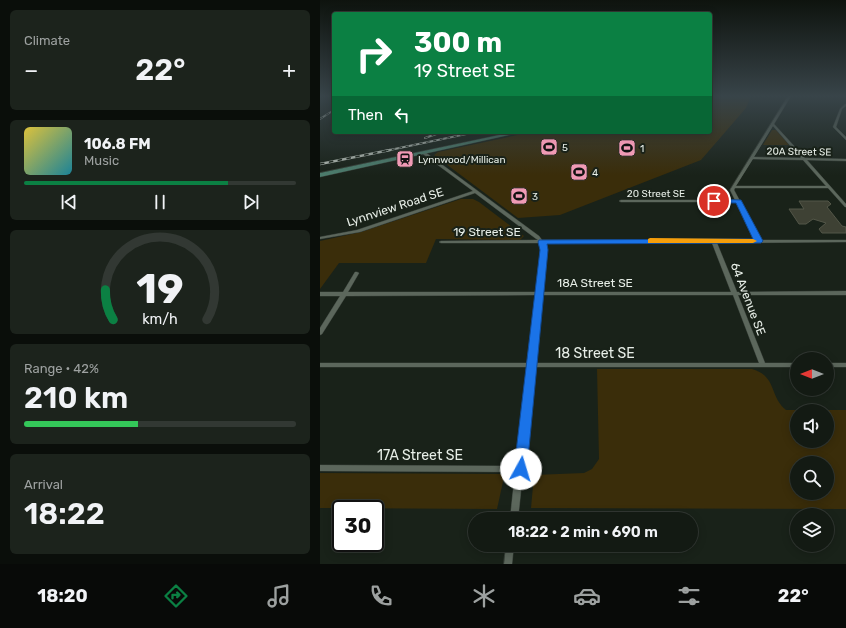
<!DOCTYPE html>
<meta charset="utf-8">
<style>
:root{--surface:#131a13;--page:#1c231c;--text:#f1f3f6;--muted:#9da1a0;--line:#323833;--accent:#0b8043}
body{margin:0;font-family:Rubik,sans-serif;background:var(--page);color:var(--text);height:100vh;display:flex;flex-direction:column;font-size:15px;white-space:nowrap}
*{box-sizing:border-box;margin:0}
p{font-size:13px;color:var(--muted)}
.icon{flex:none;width:22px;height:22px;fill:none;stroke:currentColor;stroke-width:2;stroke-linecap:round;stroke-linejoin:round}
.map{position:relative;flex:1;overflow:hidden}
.sheet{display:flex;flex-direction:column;gap:10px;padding:10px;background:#0a0e0a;width:320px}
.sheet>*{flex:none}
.banner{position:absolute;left:12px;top:12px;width:380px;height:122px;border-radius:4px;box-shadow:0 2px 10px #0003,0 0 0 1px var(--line);background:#0b8043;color:#fff;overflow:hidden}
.needle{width:26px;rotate:270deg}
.tools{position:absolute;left:470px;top:352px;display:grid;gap:8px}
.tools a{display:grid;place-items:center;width:44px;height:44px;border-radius:50%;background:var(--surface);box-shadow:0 2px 10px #0003,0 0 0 1px var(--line);font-size:20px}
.speed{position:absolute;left:12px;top:500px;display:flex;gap:8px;font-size:20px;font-weight:700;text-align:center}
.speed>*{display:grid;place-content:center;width:52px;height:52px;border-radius:50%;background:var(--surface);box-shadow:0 2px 10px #0003,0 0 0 1px var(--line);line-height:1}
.speed .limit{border:2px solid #111;border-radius:6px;background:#fff;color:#111}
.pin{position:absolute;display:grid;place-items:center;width:34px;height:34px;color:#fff;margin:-17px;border:2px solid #fff;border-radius:50%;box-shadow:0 1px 4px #0007}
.me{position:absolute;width:44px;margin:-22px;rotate:6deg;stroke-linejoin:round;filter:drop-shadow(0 0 3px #0008)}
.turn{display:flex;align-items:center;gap:14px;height:84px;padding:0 16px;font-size:18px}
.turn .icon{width:52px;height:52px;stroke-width:2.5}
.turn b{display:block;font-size:28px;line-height:34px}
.then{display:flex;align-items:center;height:38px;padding:0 16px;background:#0003;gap:8px;font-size:15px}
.big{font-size:30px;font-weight:600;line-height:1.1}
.sheet .card{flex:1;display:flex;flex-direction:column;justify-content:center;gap:6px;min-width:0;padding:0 14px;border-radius:6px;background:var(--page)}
.sheet .dial{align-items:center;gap:0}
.dial svg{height:104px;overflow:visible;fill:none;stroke:var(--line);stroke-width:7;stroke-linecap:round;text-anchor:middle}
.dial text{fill:var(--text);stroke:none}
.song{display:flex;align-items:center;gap:12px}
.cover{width:48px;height:48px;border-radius:6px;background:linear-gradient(135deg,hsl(50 70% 55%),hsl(190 70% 35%))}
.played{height:4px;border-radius:2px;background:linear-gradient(90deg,var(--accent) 75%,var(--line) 75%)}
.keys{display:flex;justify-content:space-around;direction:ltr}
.heat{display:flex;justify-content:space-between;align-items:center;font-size:22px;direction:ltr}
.charge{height:6px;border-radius:3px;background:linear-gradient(90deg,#34c759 42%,var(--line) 0)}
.trip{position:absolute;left:148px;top:512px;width:230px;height:40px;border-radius:20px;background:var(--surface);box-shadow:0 2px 10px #0003,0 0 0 1px var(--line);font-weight:600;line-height:40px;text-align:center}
.menu{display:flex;height:64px;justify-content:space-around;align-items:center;background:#080a08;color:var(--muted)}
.menu .icon{width:28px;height:28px}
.menu .current{color:var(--accent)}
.menu b{font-size:18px;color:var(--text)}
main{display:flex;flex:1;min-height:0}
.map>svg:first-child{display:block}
</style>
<main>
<section class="sheet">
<div class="card"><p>Climate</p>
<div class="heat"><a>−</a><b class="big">22°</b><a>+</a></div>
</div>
<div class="card">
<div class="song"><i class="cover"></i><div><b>106.8 FM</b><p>Music</p></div></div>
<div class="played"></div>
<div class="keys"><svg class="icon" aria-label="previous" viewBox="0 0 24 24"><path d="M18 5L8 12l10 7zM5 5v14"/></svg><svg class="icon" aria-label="pause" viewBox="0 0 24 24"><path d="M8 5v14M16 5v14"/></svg><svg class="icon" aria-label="next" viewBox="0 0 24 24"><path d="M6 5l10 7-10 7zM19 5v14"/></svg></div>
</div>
<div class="card dial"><svg viewBox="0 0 100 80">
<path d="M14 69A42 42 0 1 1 86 69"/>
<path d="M14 69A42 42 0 0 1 8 46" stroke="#0b8043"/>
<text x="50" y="56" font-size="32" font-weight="700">19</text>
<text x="50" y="72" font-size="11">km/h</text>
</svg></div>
<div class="card"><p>Range · 42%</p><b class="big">210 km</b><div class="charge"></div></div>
<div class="card"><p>Arrival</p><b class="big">18:22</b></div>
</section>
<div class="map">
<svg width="526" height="564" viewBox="0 0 526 564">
<rect width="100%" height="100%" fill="#192219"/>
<g fill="#3a2d0a" fill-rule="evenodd">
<path d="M390 96H431L426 108 381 160 240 215 198 218 114 155 118 152 212 132H390Z"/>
<path d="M452 130H456L469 145H443Z"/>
<path d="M141 199H153L159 202 204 236 200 240 116 239 106 263H19L0 289V241L41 232Z"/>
<path d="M277 369H432C457 376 449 396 466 410H526V509L211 508 214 475 264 473 272 469 279 459ZM477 411H507V441H477ZM477 463H507V493H477Z"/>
<path d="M0 473 180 474 184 477 177 509 0 508Z"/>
</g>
<path fill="#3e4134" stroke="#535648" d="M479 201H508L511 204 507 207 522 226 526 227V233H502L499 229 506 223 493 219 486 224H479L469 209H484Z"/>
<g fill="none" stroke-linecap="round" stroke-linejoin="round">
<defs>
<g id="street">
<path d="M468 96H471L454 124 485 158 526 159V161L487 160 526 204V207H525L508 188H415L414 190 441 240H526V242L397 243 417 292 526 291V295H418L445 363H477V367H214L203 466 205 469 203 472 198 519H190L195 472 0 471V465L196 466 208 367H0V363H208L216 295 26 296 2 334 0 335V328L20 296H0V292H23L35 272H37L39 273 28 292H216L222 245 220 243H121L119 242 121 241 218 240 215 238 155 193 40 232 0 239V237L37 230 153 191 103 154V152H105L219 236 222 240H436L416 202H301L299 201 301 200H415L410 190ZM453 126 481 158 434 157ZM433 159 483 160 506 186H416ZM225 243H392L411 292H221L226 245ZM221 295H413L439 363H214Z"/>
<path d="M525 104H526V106L522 109 516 127 526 137V140L513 127 520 109Z"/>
<rect x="507" y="363" width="19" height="4"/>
<path d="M186 545H194L192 564H184Z"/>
</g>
<path id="secondary" d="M194 132H202L0 177V173Z"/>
</defs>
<use href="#street" stroke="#363e37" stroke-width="1"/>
<use href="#secondary" stroke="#363e37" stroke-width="1"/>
<use href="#street" fill="#5c675c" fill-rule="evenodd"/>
<use href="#secondary" fill="#4c7c6c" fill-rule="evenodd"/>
<defs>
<g id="rail-far1">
<path d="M0 119 14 110"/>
<path d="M105 138 122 132"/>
<path d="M65 151 156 132"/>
</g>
<path id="rail" d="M0 164 70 150"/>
</defs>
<use href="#rail-far1" stroke="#b1b9b1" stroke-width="2"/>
<use href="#rail" stroke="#b1b9b1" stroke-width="2.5"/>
<use href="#rail-far1" stroke="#192219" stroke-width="1" stroke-dasharray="3.5" stroke-linecap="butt"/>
<use href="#rail" stroke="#192219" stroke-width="1.5" stroke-dasharray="4.5" stroke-linecap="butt"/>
</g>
<linearGradient id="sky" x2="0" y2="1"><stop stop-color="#0e130e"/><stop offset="0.55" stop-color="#384449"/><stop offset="1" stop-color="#384449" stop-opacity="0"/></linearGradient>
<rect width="526" height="175" fill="url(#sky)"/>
<path fill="#1a73e8" stroke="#114b97" d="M394 199 421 200 443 241 441 243 227 244 228 250 207 469 205 473 201 475 196 473 194 469 220 250 218 242 219 240 433 239 416 203H391V200Z"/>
<path fill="#f59e0b" d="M330 238 433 239 437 241 433 243H328V239Z"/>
<defs>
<symbol id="stadium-square" viewBox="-11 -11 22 22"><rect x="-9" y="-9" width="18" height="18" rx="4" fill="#f09ab5" stroke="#192219"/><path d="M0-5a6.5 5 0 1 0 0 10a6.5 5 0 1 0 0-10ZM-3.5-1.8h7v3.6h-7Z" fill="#111"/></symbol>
<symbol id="station-square" viewBox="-11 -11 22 22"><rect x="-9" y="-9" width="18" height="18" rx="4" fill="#f09ab5" stroke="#192219"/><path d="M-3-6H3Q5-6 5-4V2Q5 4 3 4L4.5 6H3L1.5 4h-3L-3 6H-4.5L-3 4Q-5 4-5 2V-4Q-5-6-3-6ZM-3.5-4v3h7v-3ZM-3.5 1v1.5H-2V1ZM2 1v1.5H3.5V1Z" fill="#111"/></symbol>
</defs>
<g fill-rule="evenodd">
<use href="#stadium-square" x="219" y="137" width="20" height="20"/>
<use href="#stadium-square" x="297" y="138" width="20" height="20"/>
<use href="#station-square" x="75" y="149" width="20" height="20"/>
<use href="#stadium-square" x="249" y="162" width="20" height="20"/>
<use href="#stadium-square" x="189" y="186" width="20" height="20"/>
</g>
<g text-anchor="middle" stroke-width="4" stroke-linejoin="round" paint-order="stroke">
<g font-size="10" fill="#e7eee7" stroke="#192219" text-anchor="start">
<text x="242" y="151">5</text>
<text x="320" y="152">1</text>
<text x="98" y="163">Lynnwood/Millican</text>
<text x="272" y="176">4</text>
<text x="212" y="200">3</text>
</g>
<g font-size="10" fill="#e7eee7" stroke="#192219">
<text transform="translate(479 151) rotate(1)" y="4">20A Street SE</text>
<text x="336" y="197">20 Street SE</text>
</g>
<g font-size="12" fill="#e7eee7" stroke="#192219">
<text transform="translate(75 207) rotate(-18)" y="4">Lynnview Road SE</text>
<text x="167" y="236">19 Street SE</text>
<text x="275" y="287">18A Street SE</text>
<text transform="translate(428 299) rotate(69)" y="4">64 Avenue SE</text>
</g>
<g font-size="14" fill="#e7eee7" stroke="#192219">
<text x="275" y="358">18 Street SE</text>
<text x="100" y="460">17A Street SE</text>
</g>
</g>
</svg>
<div class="tools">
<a><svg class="needle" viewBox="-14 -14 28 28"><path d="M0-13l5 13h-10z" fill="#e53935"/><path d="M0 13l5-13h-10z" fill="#9da1a0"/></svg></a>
<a><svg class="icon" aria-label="sound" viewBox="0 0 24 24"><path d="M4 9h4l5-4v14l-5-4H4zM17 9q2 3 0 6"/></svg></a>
<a><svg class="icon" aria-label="search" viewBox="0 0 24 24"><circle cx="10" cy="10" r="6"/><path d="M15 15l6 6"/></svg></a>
<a><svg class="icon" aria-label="layers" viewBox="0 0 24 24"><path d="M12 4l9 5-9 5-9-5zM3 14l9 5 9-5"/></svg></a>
</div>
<div class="speed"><div class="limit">30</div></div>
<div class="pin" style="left:394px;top:201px;background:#d93025"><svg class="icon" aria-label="arrive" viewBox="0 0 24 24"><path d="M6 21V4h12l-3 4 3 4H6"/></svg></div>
<svg class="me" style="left:201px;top:469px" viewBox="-20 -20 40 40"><circle r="19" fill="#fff"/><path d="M0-13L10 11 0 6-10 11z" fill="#1a73e8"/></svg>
<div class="trip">18:22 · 2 min · 690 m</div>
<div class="banner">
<div class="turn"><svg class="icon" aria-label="right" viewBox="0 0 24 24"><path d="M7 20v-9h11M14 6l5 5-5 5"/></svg><div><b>300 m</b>19 Street SE</div></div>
<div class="then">Then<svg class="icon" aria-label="left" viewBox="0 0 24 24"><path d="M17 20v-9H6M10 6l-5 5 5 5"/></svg></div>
</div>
</div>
</main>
<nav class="menu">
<b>18:20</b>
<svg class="icon current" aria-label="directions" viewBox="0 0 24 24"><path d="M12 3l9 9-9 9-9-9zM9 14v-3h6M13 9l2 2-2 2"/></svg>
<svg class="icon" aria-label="music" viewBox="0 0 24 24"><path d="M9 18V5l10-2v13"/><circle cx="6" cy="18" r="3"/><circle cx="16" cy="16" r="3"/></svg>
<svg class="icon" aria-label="phone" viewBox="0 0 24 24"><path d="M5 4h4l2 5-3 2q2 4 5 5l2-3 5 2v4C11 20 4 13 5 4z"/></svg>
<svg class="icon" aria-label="climate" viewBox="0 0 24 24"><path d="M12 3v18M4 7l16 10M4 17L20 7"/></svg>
<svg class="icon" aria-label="car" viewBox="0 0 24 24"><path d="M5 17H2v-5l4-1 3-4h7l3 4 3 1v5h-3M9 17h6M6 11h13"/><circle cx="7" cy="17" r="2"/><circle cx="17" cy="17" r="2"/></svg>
<svg class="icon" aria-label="filters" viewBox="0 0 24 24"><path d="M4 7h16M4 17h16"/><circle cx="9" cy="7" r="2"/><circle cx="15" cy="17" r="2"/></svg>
<b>22°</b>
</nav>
